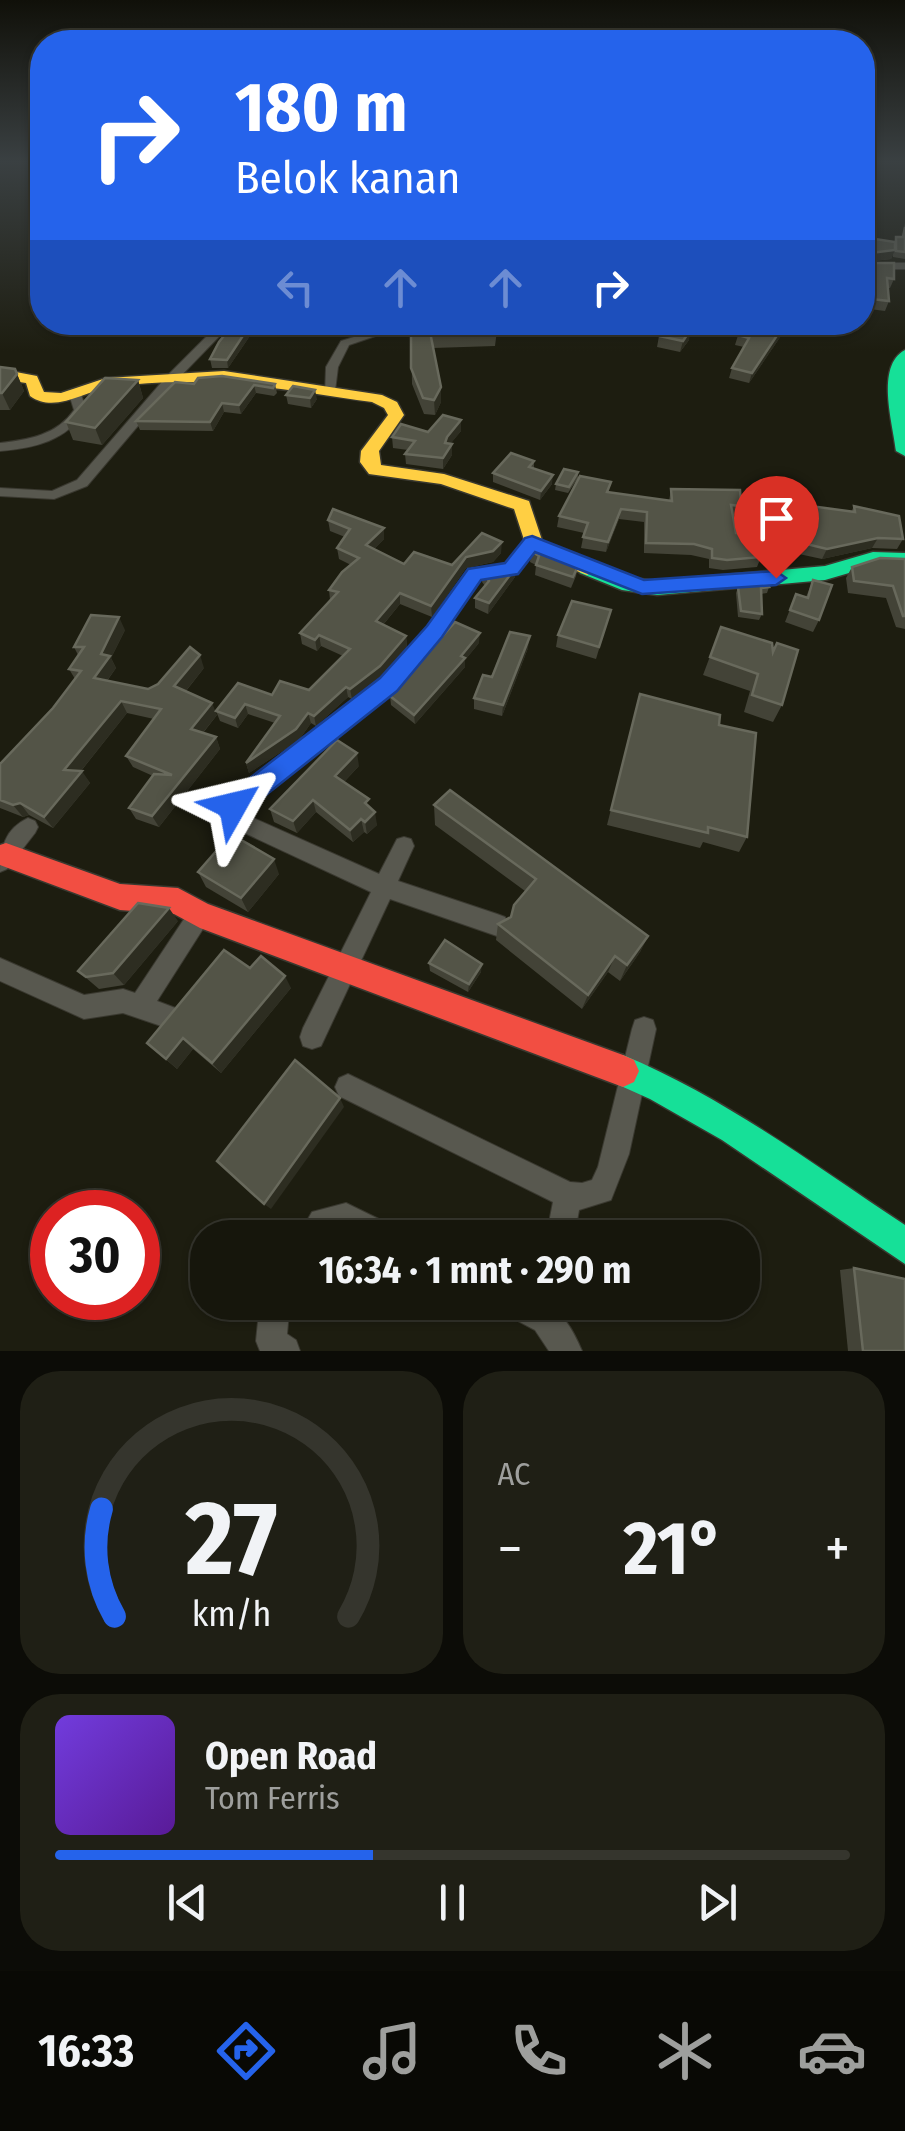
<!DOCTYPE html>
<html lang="id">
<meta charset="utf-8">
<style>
:root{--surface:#16160c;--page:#1f1f15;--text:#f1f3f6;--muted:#9e9f9d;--line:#35352d;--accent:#2563eb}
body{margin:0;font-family:"Fira Sans Condensed",sans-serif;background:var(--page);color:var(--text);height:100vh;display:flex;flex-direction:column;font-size:38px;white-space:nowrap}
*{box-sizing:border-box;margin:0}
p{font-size:32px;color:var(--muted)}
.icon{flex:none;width:55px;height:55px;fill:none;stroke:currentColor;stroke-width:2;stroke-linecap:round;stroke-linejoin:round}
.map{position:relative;height:1351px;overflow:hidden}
.side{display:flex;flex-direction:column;gap:20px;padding:20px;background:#0c0c07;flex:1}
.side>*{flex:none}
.banner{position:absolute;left:30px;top:30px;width:845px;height:305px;border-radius:40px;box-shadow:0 2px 8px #0004,0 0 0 2px var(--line);background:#2563eb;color:#fff;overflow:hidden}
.speed{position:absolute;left:30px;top:1190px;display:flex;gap:20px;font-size:50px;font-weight:700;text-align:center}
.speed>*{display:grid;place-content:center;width:130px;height:130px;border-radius:50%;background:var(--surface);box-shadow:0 2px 8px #0004,0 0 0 2px var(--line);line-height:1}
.speed .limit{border:15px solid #d22;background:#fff;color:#111}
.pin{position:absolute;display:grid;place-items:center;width:85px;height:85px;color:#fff;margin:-102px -42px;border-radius:50% 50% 50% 0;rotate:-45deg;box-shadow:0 0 10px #0007}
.pin .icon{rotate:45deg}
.me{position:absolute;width:110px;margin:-55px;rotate:53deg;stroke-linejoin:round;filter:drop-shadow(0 0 8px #0008)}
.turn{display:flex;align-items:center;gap:35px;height:210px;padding:0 40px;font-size:45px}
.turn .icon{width:130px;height:130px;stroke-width:2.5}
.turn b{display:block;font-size:70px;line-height:85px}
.lanes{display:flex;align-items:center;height:95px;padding:0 40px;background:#0003;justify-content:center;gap:50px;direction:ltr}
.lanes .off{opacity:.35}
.big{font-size:75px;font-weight:700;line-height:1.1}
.side .widget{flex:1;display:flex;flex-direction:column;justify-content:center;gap:15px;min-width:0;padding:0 35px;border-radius:40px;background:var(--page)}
.side .dial{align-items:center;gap:0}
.dial svg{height:260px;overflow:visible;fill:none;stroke:var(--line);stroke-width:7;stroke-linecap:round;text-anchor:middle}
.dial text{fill:var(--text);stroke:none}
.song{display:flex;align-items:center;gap:30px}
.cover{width:120px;height:120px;border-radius:15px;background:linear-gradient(135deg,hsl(260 70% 55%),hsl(270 70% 35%))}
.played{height:10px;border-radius:5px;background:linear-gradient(90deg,var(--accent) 40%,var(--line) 40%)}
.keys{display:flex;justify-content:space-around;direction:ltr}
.heat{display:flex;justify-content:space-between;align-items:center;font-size:55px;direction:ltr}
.side .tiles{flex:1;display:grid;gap:20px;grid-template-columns:1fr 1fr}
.widget:last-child{grid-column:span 2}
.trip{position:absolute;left:190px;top:1220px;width:570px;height:100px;border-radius:40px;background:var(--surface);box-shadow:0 2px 8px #0004,0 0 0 2px var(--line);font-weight:700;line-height:100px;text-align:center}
.dock{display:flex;height:160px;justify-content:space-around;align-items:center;background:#090905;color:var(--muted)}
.dock .icon{width:70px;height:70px}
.dock .current{color:var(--accent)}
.dock b{font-size:45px;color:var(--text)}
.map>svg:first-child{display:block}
</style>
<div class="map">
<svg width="905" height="1351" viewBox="0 0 905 1351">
<rect width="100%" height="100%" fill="#1d1d10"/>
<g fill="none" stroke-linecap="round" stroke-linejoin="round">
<defs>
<g id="street">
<rect x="862" y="263" width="43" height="6"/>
<path d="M221 322H233L175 382 87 486 54 499 0 496V488L52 491 77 480 167 376Z"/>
<path d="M396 324 405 326 349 345 338 367 335 391 325 394 326 367 341 341Z"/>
<path d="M75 390 81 394 86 410C66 441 35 448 0 451V443C28 440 57 435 74 410L69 394Z"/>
<path d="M532 538 540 543 516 573 480 579 441 636 395 690 240 812 379 874 397 839 404 837 411 839 414 846 398 881 497 914 505 917 508 925 505 933 497 936 390 899 321 1046 312 1049 303 1046 300 1037 303 1028 371 892 221 822 218 816 224 809 226 800 383 680 429 628 469 570 506 564 527 540Z"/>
<path d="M28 818 35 821 38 827 35 833 7 869 0 872C0 848 5 829 28 818Z"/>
<path d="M200 903 208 907 211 914 208 921 157 1001 178 1009 182 1017 178 1025 170 1029 123 1013 84 1019 0 981V958L84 995 123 989 135 993 192 907Z"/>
<path d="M644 1017 653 1020 656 1029 629 1154 611 1200 579 1210 574 1238H546L553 1202 339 1096 335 1087 339 1078 348 1074 570 1182 582 1183 592 1180 598 1167 632 1029 635 1020Z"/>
<path d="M346 1203 397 1228 401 1238H357L345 1231 330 1234 328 1238H297L312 1212Z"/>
<path d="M260 1302H290L287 1334 296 1340 300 1351H260L256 1341Z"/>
<path d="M497 1302C545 1302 561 1301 582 1351H549L535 1330 501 1312Z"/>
</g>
<g id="fast">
<path d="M905 350V456L896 451C893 423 875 366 905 350Z"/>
<path d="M873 552 905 553V567L873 566 825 580 657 595 622 590 580 573 577 568 587 561 632 578 657 581 825 566Z"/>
<path d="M623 1055C726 1098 812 1164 905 1225V1264L722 1140 650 1099 612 1082 607 1071 612 1060Z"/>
</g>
<path id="slow" d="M0 369 37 376 44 392 61 393 106 378 224 371 382 395 397 402 404 415 379 451 381 465 444 474 529 501 543 543 594 563 597 568 587 575 528 552 514 509 441 484 369 474 360 462 361 451 388 415 384 408 372 402C282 389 202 374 111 387 84 391 55 414 30 396L26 383 0 379Z"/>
<path id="jam" d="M6 843 120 884 178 888 208 904 623 1055 634 1060 639 1071 634 1082 623 1087 200 928 174 914 120 910 0 865V845Z"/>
</defs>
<use href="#street" stroke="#3a3930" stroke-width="2"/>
<use href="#fast" stroke="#3a3930" stroke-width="3"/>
<use href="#slow" stroke="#3a3930" stroke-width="3"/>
<use href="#jam" stroke="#3a3930" stroke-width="3"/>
<use href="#street" fill="#58584f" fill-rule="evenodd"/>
<use href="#fast" fill="#16e098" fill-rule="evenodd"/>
<use href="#slow" fill="#ffcf43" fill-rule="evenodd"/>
<use href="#jam" fill="#f24e42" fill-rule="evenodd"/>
</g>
<g fill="#434337">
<path d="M905 223V259L893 257V254L891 259 865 262 894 279 890 288H887L889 301 885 311 862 308V237L894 242 896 237H902Z"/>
<path d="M235 322H262L254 330 228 368H212L210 359Z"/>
<path d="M498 322 495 346 433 348 441 402 435 415 424 414 412 384 411 323Z"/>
<path d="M711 322H803L799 332 785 330 749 383 729 378 732 368 744 347 735 345 739 332Z"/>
<path d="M659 336 689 340 680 352 657 347Z"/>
<path d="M0 367 15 369 24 391 10 410H0Z"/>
<path d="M138 380 143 398 102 445 73 440 66 422Z"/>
<path d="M194 384H275L277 393 274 396 256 393 241 414 224 412 213 431 140 430 136 421Z"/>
<path d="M286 395 317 399 311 408 288 404Z"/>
<path d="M461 431 450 444 452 455 443 469 406 464 405 454 408 450 393 448 392 437 428 432Z"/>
<path d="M534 461V468L552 484 540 500 493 482V473Z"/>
<path d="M578 472V478L568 493 555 490 556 484Z"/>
<path d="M671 489 741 506 738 516 733 515 736 533 761 557 757 567 723 570 709 568V559L691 555 644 553V522L619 519 606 552 581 548 584 533 557 527 559 516 609 493 669 501Z"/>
<path d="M773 493 803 505 851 512 854 506 903 539 897 549 872 548 822 559 785 551 784 527 767 524 769 504Z"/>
<path d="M328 520 384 539 374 549 404 564 452 565 501 553 493 562 466 568 432 617 400 604 383 625 406 636 407 647 381 677 352 699 348 697 316 726 311 723 299 740 249 773 246 763 275 723 248 714 238 728 220 721 216 711 272 695 309 690 343 656 321 646 317 651 302 644 300 633 330 600 329 590 351 565 339 559 337 548 345 537 330 531Z"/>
<path d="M531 551 578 566 576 576 571 588 535 575 536 565 530 562Z"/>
<path d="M905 559V629L896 627 886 598 848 593 846 578 852 567Z"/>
<path d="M516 567 515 577 488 614 475 608V598L485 586 482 582 483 572Z"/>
<path d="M813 580 819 620 813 632 785 622 796 594 806 597Z"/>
<path d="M738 587H769L767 593 761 594 762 614 759 620 738 617 736 593Z"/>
<path d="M611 610 596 659 556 647 558 635Z"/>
<path d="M721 627 782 705 773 722 744 712 750 691 703 675Z"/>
<path d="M125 630 111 658 116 668 107 681 148 689 204 668 186 691 217 715 203 733 216 737 220 749 159 827 136 819 129 808 153 776 133 767 126 756 154 719 127 713 81 771 90 783 53 828 29 815 23 817 0 808V764L53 708 75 679 69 669 78 655 74 647Z"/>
<path d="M479 643 465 660V667L415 724 391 705 390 696Z"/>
<path d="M528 648 502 716 474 709V698L492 677Z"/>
<path d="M640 694 719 725 747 837 739 852 703 842 700 848 607 825Z"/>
<path d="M359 766 344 782 370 808 377 825 367 834 364 832 353 842 316 812 297 833 274 822 270 809Z"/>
<path d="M434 805 648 936 640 952 620 981 608 972 582 1009 496 940 498 924 511 917 525 891 435 825Z"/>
<path d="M198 872 279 874 248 912 206 887Z"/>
<path d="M178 921 124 985 99 989 78 971Z"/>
<path d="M429 963 481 972 468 992 430 971Z"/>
<path d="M250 968 291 988 221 1073 193 1049 177 1069 147 1043Z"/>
<path d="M854 1268 905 1351H848L840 1270Z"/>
</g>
<g fill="#2d2d21">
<path d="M895 250 891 259 862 262V254Z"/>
<path d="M252 322H262L254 330 228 368 227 360Z"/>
<path d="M787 322 785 330 749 383 752 373Z"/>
<path d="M691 329 689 340 680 352 683 341Z"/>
<path d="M17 374 24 391 10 410 2 393Z"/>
<path d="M138 380 143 398 102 445 95 428Z"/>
<path d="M254 385 256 393 241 414 239 405Z"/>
<path d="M441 387V402L435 415 434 400Z"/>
<path d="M315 390 317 399 311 408 310 398Z"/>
<path d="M222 403 224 412 213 431 210 422Z"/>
<path d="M461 420V431L447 448 445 453 447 437Z"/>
<path d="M452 444V455L443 469V458Z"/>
<path d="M553 475 552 484 540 500 541 491Z"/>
<path d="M621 509 619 519 606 552 608 542Z"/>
<path d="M384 528V539L367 556 366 545Z"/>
<path d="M878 538 872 548 822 559 827 549Z"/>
<path d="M502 542 501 553 493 562 466 568 432 617 431 606 466 557Z"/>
<path d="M516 567 515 577 488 614 489 603Z"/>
<path d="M400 593V604L377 632 376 621Z"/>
<path d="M119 617 125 630 111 658 116 668 100 690 94 678 101 654Z"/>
<path d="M480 633 479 643 465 660V667L415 724 414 715Z"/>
<path d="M319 635 321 646 317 651 315 640Z"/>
<path d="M406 636 407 647 381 677 352 699 350 689Z"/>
<path d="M530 636 528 648 502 716 503 705Z"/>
<path d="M200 655 204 668 180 698 174 686Z"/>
<path d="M346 687 348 697 316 726 314 716Z"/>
<path d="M121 701 127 713 72 782 64 770Z"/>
<path d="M212 703 217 715 196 741 191 729Z"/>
<path d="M245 704 248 714 238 728 235 718Z"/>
<path d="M308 713 311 723 299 740 249 773 246 763Z"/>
<path d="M216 737 220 749 159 827 152 816Z"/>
<path d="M357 753 359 766 337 789 335 776Z"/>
<path d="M82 771 90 783 53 828 44 817Z"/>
<path d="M313 800 316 812 297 833 293 821Z"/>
<path d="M20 803 29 815 23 817 13 805Z"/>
<path d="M375 812 377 825 367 834 365 822Z"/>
<path d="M361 819 364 832 353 842 350 830Z"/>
<path d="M274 859 279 874 248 912 241 898Z"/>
<path d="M169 908 178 921 124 985 113 973Z"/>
<path d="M648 936 640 952 620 981 627 965Z"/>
<path d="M615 956 608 972 582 1009 588 995Z"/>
<path d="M482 964 481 972 468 992 469 984Z"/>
<path d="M285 976 291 988 221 1073 212 1063Z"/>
<path d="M183 1038 193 1049 177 1069 166 1059Z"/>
<path d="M340 1098 344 1107 271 1209 264 1204Z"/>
</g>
<g fill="#535447" stroke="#68695c" stroke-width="2.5">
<path d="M905 227V252L896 251V237H903Z"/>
<path d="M862 237 895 242V250L862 254Z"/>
<path d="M862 256 866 263H894V279L887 278 889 301 862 298Z"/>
<path d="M235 322H252L227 360 210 359 219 342Z"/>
<path d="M496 322 495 331 430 332 441 387 434 400 423 398 411 368V323Z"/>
<path d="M742 322H786L752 373 732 368 749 338 738 335 746 324Z"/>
<path d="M668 323 691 329 683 341 659 336Z"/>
<path d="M0 367 15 369 17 374 2 393H0Z"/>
<path d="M222 376 275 384 273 388 254 385 239 405 222 403 210 422 136 421 175 382 194 384 198 378Z"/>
<path d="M105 378 138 380 95 428 66 422Z"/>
<path d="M293 386 315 390 310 398 286 395Z"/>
<path d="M443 415 461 420 447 437 445 443 452 444 443 458 405 454 415 441 392 437 401 424 428 432Z"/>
<path d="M511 453 534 461 529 467 553 475 541 491 493 473Z"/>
<path d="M564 469 578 472 569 487 556 484Z"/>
<path d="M580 476 611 482 607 492 672 501 671 489 740 490 741 506 731 505 736 533 755 534 761 557 727 560 712 558V549L694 544 646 543 647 512 621 509 608 542 583 537 588 523 559 516Z"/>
<path d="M773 493 803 498V505L855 512 854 506 899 516 903 539 878 538 827 549 790 540 789 517 771 514Z"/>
<path d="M333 509 384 528 366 545 404 564 414 552 452 565 482 533 502 542 493 551 466 557 431 606 400 593 376 621 406 636 380 666 350 689 346 687 314 716 308 713 296 729 246 763 280 716 245 704 235 718 216 711 238 683 272 695 280 681 309 690 350 649 319 635 315 640 300 633 338 592 329 590 342 572 359 558 337 548 350 529 328 520Z"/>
<path d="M534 548 578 566 573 577 536 565 539 556 531 551Z"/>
<path d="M880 558 905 559V616H903L893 586 854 581 852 567Z"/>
<path d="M516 567 489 603 475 598 489 581 483 572Z"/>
<path d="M813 580 832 585 819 620 790 610 796 594 808 598Z"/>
<path d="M767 584 769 587 761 588 762 614 741 611 738 587Z"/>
<path d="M572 601 611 610 599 647 558 635Z"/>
<path d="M91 615 119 617 101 654 110 656 94 678 148 689 158 684 190 647 200 655 174 686 212 703 191 729 216 737 152 816 129 808 154 774 172 775 126 756 161 709 121 701 64 770 82 771 44 817 20 803 13 805 0 800V764L53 708 81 671 69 669 84 647H74Z"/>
<path d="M455 622 480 633 461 656 465 658 414 715 390 696Z"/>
<path d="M721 627 772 643 773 652 777 643 798 650 782 705 752 695 758 674 710 657Z"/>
<path d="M510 632 530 636 503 705 474 698 483 675 492 677Z"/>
<path d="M640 694 720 715 719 725 756 733 747 837 708 827V833L611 810Z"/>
<path d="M337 740 357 753 335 776 369 799 365 803 375 812 365 822 361 819 350 830 313 800 293 821 270 809Z"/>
<path d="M450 790 648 936 627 965 615 956 588 995 498 924 511 917 514 905 536 879 434 805Z"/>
<path d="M231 834 274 859 241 898 198 872Z"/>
<path d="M138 903 169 908 113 973 86 977 78 971Z"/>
<path d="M445 940 482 964 469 984 429 963Z"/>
<path d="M224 950 250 968 261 956 285 976 212 1063 183 1038 166 1059 147 1043Z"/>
<path d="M295 1060 340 1098 264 1204 217 1161Z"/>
<path d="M854 1268 905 1279V1351H863Z"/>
</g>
<linearGradient id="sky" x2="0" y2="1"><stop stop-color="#101009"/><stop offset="0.46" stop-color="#3a4042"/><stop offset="1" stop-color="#3a4042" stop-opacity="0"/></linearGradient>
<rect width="905" height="351" fill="url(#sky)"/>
<path fill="#2563eb" stroke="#184099" stroke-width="2.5" d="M532 536 644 580 776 571 786 578 776 585 642 594 535 552 518 574 481 580 442 637 397 691 242 814H224L220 806 224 798 380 678 427 626 468 569 505 563 525 538Z"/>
</svg>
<div class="speed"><div class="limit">30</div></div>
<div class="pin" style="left:776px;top:578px;background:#d93025"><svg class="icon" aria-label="arrive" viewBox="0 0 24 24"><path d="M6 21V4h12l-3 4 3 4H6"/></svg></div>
<svg class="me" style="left:233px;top:806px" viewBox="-20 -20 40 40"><path d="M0-17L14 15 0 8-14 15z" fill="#2563eb" stroke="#fff" stroke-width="4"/></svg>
<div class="trip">16:34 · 1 mnt · 290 m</div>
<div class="banner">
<div class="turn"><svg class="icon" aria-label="right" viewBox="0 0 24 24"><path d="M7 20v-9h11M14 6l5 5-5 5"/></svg><div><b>180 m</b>Belok kanan</div></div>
<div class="lanes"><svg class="icon off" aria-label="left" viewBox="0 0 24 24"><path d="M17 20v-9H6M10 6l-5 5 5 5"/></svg><svg class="icon off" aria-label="ahead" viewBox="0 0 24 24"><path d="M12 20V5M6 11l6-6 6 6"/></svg><svg class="icon off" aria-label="ahead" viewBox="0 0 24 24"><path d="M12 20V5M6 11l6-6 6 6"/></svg><svg class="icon" aria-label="right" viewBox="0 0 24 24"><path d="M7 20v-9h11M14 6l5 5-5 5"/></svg></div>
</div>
</div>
<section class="side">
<div class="tiles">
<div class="widget dial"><svg viewBox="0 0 100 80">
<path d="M14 69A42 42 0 1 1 86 69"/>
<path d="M14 69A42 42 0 0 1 10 36" stroke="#2563eb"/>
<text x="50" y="56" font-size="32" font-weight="700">27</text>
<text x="50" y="72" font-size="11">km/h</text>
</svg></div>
<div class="widget"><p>AC</p>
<div class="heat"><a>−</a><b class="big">21°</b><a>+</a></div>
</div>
<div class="widget">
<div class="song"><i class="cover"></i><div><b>Open Road</b><p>Tom Ferris</p></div></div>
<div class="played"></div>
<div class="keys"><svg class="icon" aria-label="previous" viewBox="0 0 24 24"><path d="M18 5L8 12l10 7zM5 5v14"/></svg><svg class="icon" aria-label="pause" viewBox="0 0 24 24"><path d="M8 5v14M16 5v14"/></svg><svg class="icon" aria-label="next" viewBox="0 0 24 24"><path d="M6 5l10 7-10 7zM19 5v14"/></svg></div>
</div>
</div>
</section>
<nav class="dock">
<b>16:33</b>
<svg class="icon current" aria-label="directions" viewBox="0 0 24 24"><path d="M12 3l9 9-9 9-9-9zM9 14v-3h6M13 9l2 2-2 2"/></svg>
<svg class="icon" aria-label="music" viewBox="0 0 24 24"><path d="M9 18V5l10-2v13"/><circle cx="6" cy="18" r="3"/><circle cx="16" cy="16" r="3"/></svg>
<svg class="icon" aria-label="phone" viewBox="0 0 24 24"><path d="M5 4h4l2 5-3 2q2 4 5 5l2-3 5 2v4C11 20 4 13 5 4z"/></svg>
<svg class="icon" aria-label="climate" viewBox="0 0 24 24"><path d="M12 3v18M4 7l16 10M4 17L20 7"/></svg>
<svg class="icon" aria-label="car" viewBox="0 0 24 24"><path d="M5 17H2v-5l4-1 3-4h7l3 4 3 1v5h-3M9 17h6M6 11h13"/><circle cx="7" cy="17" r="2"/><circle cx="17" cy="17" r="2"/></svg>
</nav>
